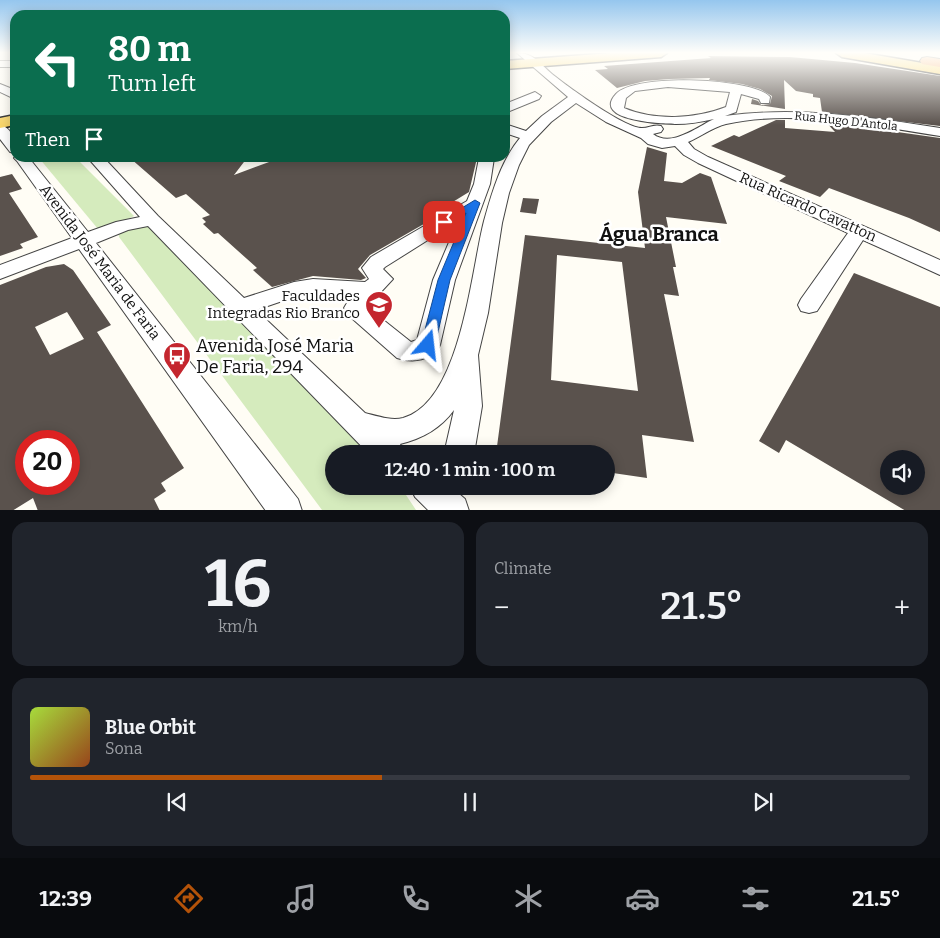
<!DOCTYPE html>
<meta charset="utf-8">
<style>
:root{--surface:#171b24;--page:#20242c;--text:#f1f3f6;--muted:#9ea1a6;--line:#363941;--accent:#b45309}
body{margin:0;font-family:Bitter,serif;background:var(--page);color:var(--text);height:100vh;display:flex;flex-direction:column;font-size:19px;white-space:nowrap}
*{box-sizing:border-box;margin:0}
p{font-size:16px;color:var(--muted)}
.icon{flex:none;width:28px;height:28px;fill:none;stroke:currentColor;stroke-width:2;stroke-linecap:round;stroke-linejoin:round}
.map{position:relative;height:510px;overflow:hidden}
.drawer{display:flex;flex-direction:column;gap:12px;padding:12px;background:#0d0f14;flex:1}
.drawer>*{flex:none}
.top-card{position:absolute;left:10px;top:10px;width:500px;height:152px;border-radius:15px;box-shadow:0 2px 12px #0003;background:#0b6e4f;color:#fff;overflow:hidden}
.fabs{position:absolute;left:880px;top:450px;display:grid;gap:10px}
.fabs a{display:grid;place-items:center;width:45px;height:45px;border-radius:50%;background:var(--surface);box-shadow:0 2px 12px #0003;font-size:25px}
.speed{position:absolute;left:15px;top:430px;display:flex;gap:10px;font-size:25px;font-weight:700;text-align:center}
.speed>*{display:grid;place-content:center;width:65px;height:65px;border-radius:50%;background:var(--surface);box-shadow:0 2px 12px #0003;line-height:1}
.speed .limit{border:8px solid #d22;background:#fff;color:#111}
.pin{position:absolute;display:grid;place-items:center;width:42px;height:42px;color:#fff;margin:-21px;border-radius:10px;box-shadow:0 2px 8px #0006}
.me{position:absolute;width:55px;margin:-28px;rotate:17deg;stroke-linejoin:round;filter:drop-shadow(0 0 4px #0008)}
.turn{display:flex;align-items:center;gap:18px;height:105px;padding:0 15px;font-size:22px}
.turn .icon{width:65px;height:65px;stroke-width:2.5}
.turn b{display:block;font-size:35px;line-height:42px}
.then{display:flex;align-items:center;height:48px;padding:0 15px;background:#0003;gap:10px;font-size:19px}
.big{font-size:38px;font-weight:600;line-height:1.1}
.drawer .tile{flex:1;display:flex;flex-direction:column;justify-content:center;gap:8px;min-width:0;padding:0 18px;border-radius:15px;background:var(--page)}
.drawer .dial{align-items:center;gap:0}
.dial b{font-size:65px;line-height:1}
.song{display:flex;align-items:center;gap:15px}
.cover{width:60px;height:60px;border-radius:8px;background:linear-gradient(135deg,hsl(80 70% 55%),hsl(20 70% 35%))}
.played{height:5px;border-radius:2px;background:linear-gradient(90deg,var(--accent) 40%,var(--line) 40%)}
.keys{display:flex;justify-content:space-around;direction:ltr}
.heat{display:flex;justify-content:space-between;align-items:center;font-size:28px;direction:ltr}
.drawer .tiles{flex:1;display:grid;gap:12px;grid-template-columns:1fr 1fr}
.tile:last-child{grid-column:span 2}
.trip{position:absolute;left:325px;top:445px;width:290px;height:50px;border-radius:25px;background:var(--surface);box-shadow:0 2px 12px #0003;font-weight:600;line-height:50px;text-align:center}
.tabs{display:flex;height:80px;justify-content:space-around;align-items:center;background:#090b0e;color:var(--muted)}
.tabs .icon{width:35px;height:35px}
.tabs .selected{color:var(--accent)}
.tabs b{font-size:22px;color:var(--text)}
.map>svg:first-child{display:block}
</style>
<div class="map">
<svg width="940" height="511" viewBox="0 0 940 511">
<rect width="100%" height="100%" fill="#fffdf5"/>
<g fill="#d5ebbd">
<path d="M39 158H76L134 216 122 222 98 229Z"/>
<path d="M151 226 369 454H334V486H400L416 510H322L119 237 118 231 125 227Z"/>
</g>
<g fill="#5a524d" fill-rule="evenodd">
<path d="M708 56 790 57 855 63 940 76V126L822 112 820 98 813 97V94L796 91 784 80 785 109 751 104 752 99 758 101 761 105 770 104 772 96 760 89 742 84 709 80 710 78 669 79 645 81 617 88 595 70 608 69 604 66 711 58Z"/>
<path d="M776 120H785V128L835 132 826 122 940 138V232L909 218 829 188 820 197 779 181 786 176 711 146 734 135 739 137Z"/>
<path d="M647 147 667 153 664 181 682 183 700 173 711 177 727 224 666 217 676 267H673L679 296 664 294 694 442 642 435 647 478 606 472V454H496L525 235 645 248 638 192ZM557 255 622 262 638 391 551 380Z"/>
<path d="M130 158H247L234 175 280 158H477L469 192 425 219 429 221 370 255 358 269 366 278 361 280 313 276 272 287 253 270 257 268 218 233 214 234 203 224 206 222 202 218 210 215 186 194 176 198Z"/>
<path d="M12 174 22 189 9 193 38 237 20 244 23 248 0 256V177Z"/>
<path d="M523 198 539 199 536 214 520 212Z"/>
<path d="M64 264 73 270 111 325 97 332 184 468 161 483 166 491 154 499 160 511H38L33 498 12 511H0V285L46 267ZM67 312 84 339 50 355 35 327ZM26 441H69V484H26Z"/>
<path d="M854 273 940 307V511H906L786 440 779 453 759 441ZM889 459H916V486H889Z"/>
</g>
<g fill="none" stroke-linecap="round" stroke-linejoin="round">
<defs>
<g id="minor">
<path d="M517 53C534 53 540 64 552 74 567 86 624 128 642 128 649 128 654 124 661 126L663 129 661 132 653 134C671 148 697 127 714 119 701 122 689 124 676 124 663 124 591 121 616 94 635 73 754 78 770 97L769 103H761L759 99 741 94 736 112 725 116C798 106 868 117 940 128V136C873 126 793 109 726 124 713 127 700 137 688 142L694 149 708 157 940 260V275L863 240 817 311 809 313 801 311 798 305 801 299 848 233 698 163 684 155 675 146 662 148 648 144 641 138 606 122 576 103 551 122 529 145 519 165 509 193 502 223 488 313 478 355 482 406 474 454H444L454 410C441 428 422 439 400 444L405 454H369L148 226 128 230 96 243 298 499 302 511H266L79 249 0 279V265L72 238 17 161 14 158 15 157 29 158 88 232 116 222 140 217 88 158H104L158 216 244 298 294 282 313 279 365 282 369 279 362 268 371 257 467 201 474 184 479 158H494L490 184 455 280 440 345C432 361 413 363 397 358L347 314 344 308 351 296 313 293 297 296 256 310 365 413C377 416 391 421 403 418 461 402 471 271 484 221 492 192 501 161 520 138L505 133V124L526 131 542 116 568 97ZM668 87 730 92 726 107C695 119 655 121 624 108L626 98 635 91ZM458 221 433 280 417 340 411 342 367 307 393 279 383 269 385 267Z"/>
<rect x="0" y="61" width="15" height="6"/>
<path d="M0 84 15 90V99L0 92Z"/>
<path d="M535 92 541 96 539 99 505 113V104Z"/>
<path d="M0 125C13 128 15 142 15 153L10 152 0 139Z"/>
<path d="M410 486H450L465 499 469 511H429L415 497Z"/>
</g>
<g id="major">
<path d="M611 53H667L661 57 505 69V61Z"/>
<path d="M836 53H864L940 66V74L842 57Z"/>
<path d="M15 115V125L0 128V118Z"/>
</g>
<path id="highway" d="M927 57 940 59V67L922 64 920 61 922 58Z"/>
</defs>
<use href="#minor" stroke="#444" stroke-width="2"/>
<use href="#major" stroke="#222" stroke-width="3"/>
<use href="#highway" stroke="#222" stroke-width="2"/>
<use href="#minor" fill="#fff" fill-rule="evenodd"/>
<use href="#major" fill="#f9d66b" fill-rule="evenodd"/>
<use href="#highway" fill="#f5a25d" fill-rule="evenodd"/>
</g>
<linearGradient id="sky" x2="0" y2="1"><stop stop-color="#95c6ee"/><stop offset="0.42" stop-color="#fffefa"/><stop offset="1" stop-color="#fffefa" stop-opacity="0"/></linearGradient>
<rect width="940" height="125" fill="url(#sky)"/>
<path fill="#1a73e8" stroke="#114b97" d="M475 200 480 203 450 280 435 345 433 349 428 351 423 349 421 345 438 280 466 213 444 225 439 222Z"/>
<defs>
<symbol id="university-pin" viewBox="-11 -11 22 30"><path d="M0 17L-7.5 6A9.5 9.5 0 1 1 7.5 6Z" fill="#c4262e" stroke="#fff"/><path d="M0-5L7-2L0 1L-7-2ZM-4 1L0 2.5L4 1V4Q0 6-4 4Z" fill="#fff"/></symbol>
<symbol id="bus-pin" viewBox="-11 -11 22 30"><path d="M0 17L-7.5 6A9.5 9.5 0 1 1 7.5 6Z" fill="#c4262e" stroke="#fff"/><path d="M-5-6H5V4H4V6H2V4H-2V6H-4V4H-5ZM-3.5-4V0h7V-4ZM-3.5 1.2v1.5H-2V1.2ZM2 1.2v1.5H3.5V1.2Z" fill="#fff"/></symbol>
</defs>
<g fill-rule="evenodd">
<use href="#university-pin" x="363" y="289" width="32" height="43"/>
<use href="#bus-pin" x="161" y="340" width="32" height="43"/>
</g>
<g text-anchor="middle" stroke-width="5" stroke-linejoin="round" paint-order="stroke">
<g font-size="12" fill="#111" stroke="#fff">
<text transform="translate(846 121) rotate(6)" y="4">Rua Hugo D'Antola</text>
</g>
<g font-size="15" fill="#111" stroke="#fff">
<text transform="translate(808 207) rotate(24)" y="5">Rua Ricardo Cavatton</text>
<text transform="translate(100 262) rotate(53)" y="5">Avenida José Maria de Faria</text>
</g>
<g font-size="15" fill="#111" stroke="#fff" text-anchor="end">
<text x="360" y="301">Faculdades<tspan x="360" dy="17">Integradas Rio Branco</tspan></text>
</g>
<g font-size="18" fill="#111" stroke="#fff" text-anchor="start">
<text x="196" y="352">Avenida José Maria<tspan x="196" dy="21">De Faria, 294</tspan></text>
</g>
<g font-size="20" font-weight="bold" fill="#111" stroke="#fff">
<text x="659" y="241">Água Branca</text>
</g>
</g>
</svg>
<div class="fabs">
<a><svg class="icon" aria-label="sound" viewBox="0 0 24 24"><path d="M4 9h4l5-4v14l-5-4H4zM17 9q2 3 0 6"/></svg></a>
</div>
<div class="speed"><div class="limit">20</div></div>
<div class="pin" style="left:444px;top:222px;background:#d93025"><svg class="icon" aria-label="arrive" viewBox="0 0 24 24"><path d="M6 21V4h12l-3 4 3 4H6"/></svg></div>
<svg class="me" style="left:428px;top:345px" viewBox="-20 -20 40 40"><path d="M0-17L14 15 0 8-14 15z" fill="#1a73e8" stroke="#fff" stroke-width="4"/></svg>
<div class="trip">12:40 · 1 min · 100 m</div>
<div class="top-card">
<div class="turn"><svg class="icon" aria-label="left" viewBox="0 0 24 24"><path d="M17 20v-9H6M10 6l-5 5 5 5"/></svg><div><b>80 m</b>Turn left</div></div>
<div class="then">Then<svg class="icon" aria-label="arrive" viewBox="0 0 24 24"><path d="M6 21V4h12l-3 4 3 4H6"/></svg></div>
</div>
</div>
<section class="drawer">
<div class="tiles">
<div class="tile dial"><b>16</b><p>km/h</p></div>
<div class="tile"><p>Climate</p>
<div class="heat"><a>−</a><b class="big">21.5°</b><a>+</a></div>
</div>
<div class="tile">
<div class="song"><i class="cover"></i><div><b>Blue Orbit</b><p>Sona</p></div></div>
<div class="played"></div>
<div class="keys"><svg class="icon" aria-label="previous" viewBox="0 0 24 24"><path d="M18 5L8 12l10 7zM5 5v14"/></svg><svg class="icon" aria-label="pause" viewBox="0 0 24 24"><path d="M8 5v14M16 5v14"/></svg><svg class="icon" aria-label="next" viewBox="0 0 24 24"><path d="M6 5l10 7-10 7zM19 5v14"/></svg></div>
</div>
</div>
</section>
<nav class="tabs">
<b>12:39</b>
<svg class="icon selected" aria-label="directions" viewBox="0 0 24 24"><path d="M12 3l9 9-9 9-9-9zM9 14v-3h6M13 9l2 2-2 2"/></svg>
<svg class="icon" aria-label="music" viewBox="0 0 24 24"><path d="M9 18V5l10-2v13"/><circle cx="6" cy="18" r="3"/><circle cx="16" cy="16" r="3"/></svg>
<svg class="icon" aria-label="phone" viewBox="0 0 24 24"><path d="M5 4h4l2 5-3 2q2 4 5 5l2-3 5 2v4C11 20 4 13 5 4z"/></svg>
<svg class="icon" aria-label="climate" viewBox="0 0 24 24"><path d="M12 3v18M4 7l16 10M4 17L20 7"/></svg>
<svg class="icon" aria-label="car" viewBox="0 0 24 24"><path d="M5 17H2v-5l4-1 3-4h7l3 4 3 1v5h-3M9 17h6M6 11h13"/><circle cx="7" cy="17" r="2"/><circle cx="17" cy="17" r="2"/></svg>
<svg class="icon" aria-label="filters" viewBox="0 0 24 24"><path d="M4 7h16M4 17h16"/><circle cx="9" cy="7" r="2"/><circle cx="15" cy="17" r="2"/></svg>
<b>21.5°</b>
</nav>
